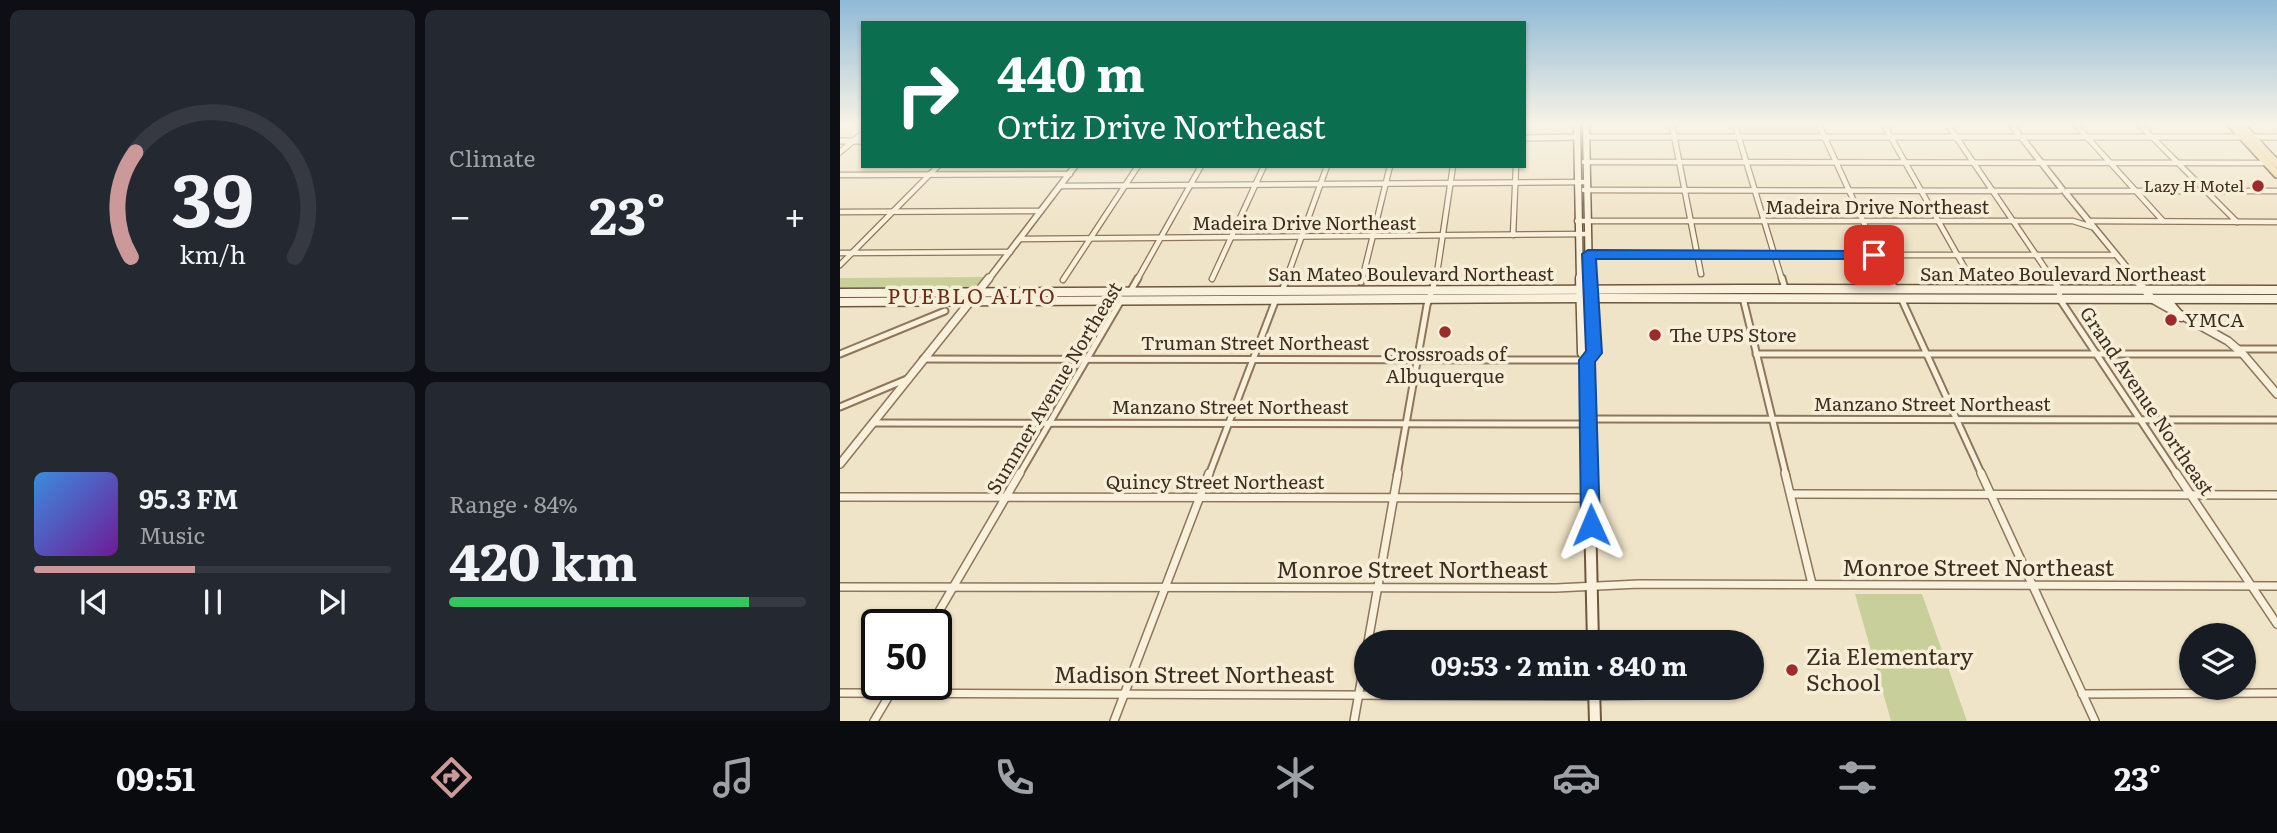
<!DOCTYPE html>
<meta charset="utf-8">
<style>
:root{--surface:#171b24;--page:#242831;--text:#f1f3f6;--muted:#9ea1a6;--line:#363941;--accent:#cc999b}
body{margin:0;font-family:Literata,serif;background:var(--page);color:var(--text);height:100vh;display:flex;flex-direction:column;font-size:26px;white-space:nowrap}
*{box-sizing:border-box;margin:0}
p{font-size:23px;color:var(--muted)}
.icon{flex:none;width:38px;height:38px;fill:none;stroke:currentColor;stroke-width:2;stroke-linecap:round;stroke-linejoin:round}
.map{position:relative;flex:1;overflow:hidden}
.panel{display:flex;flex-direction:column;gap:10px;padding:10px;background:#0d0f14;width:840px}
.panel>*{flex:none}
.hud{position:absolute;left:21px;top:21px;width:665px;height:147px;border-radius:0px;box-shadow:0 2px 5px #0004;background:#0b6e4f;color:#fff;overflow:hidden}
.buttons{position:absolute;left:1339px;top:623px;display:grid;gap:14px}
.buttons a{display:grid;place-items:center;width:77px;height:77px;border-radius:50%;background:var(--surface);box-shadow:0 2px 5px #0004;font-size:35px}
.speed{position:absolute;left:21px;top:609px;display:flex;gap:14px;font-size:35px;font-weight:700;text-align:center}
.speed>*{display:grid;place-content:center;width:91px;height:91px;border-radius:50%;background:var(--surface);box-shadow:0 2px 5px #0004;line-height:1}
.speed .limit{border:4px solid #111;border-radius:10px;background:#fff;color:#111}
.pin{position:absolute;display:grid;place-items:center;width:60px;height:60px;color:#fff;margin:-30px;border-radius:14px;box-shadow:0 4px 10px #0006}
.me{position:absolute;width:77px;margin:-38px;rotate:359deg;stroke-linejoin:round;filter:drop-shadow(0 0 5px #0008)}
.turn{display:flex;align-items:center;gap:24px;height:147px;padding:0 21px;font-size:32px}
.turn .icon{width:91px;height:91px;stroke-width:2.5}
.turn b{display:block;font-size:49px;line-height:60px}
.big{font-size:52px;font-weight:700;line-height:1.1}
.panel .widget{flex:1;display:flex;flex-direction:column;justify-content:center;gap:10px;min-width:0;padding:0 24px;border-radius:10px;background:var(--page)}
.panel .dial{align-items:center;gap:0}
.dial svg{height:182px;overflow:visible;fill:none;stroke:var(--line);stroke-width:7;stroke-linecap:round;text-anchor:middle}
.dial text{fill:var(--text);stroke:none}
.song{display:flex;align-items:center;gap:21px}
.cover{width:84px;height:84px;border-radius:10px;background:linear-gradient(135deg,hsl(210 70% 55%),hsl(280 70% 35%))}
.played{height:7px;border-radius:4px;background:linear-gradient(90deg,var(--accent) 45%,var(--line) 45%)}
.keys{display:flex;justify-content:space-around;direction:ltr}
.heat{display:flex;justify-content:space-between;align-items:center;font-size:38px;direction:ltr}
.charge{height:10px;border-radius:5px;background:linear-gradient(90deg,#34c759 84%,var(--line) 0)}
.panel .tiles{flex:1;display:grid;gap:10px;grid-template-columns:repeat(2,1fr)}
.trip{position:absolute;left:514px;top:630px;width:410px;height:70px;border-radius:35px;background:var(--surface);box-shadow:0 2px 5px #0004;font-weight:700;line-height:70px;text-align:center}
.tabs{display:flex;height:112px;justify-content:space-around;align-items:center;background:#090b0e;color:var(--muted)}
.tabs .icon{width:49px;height:49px}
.tabs .on{color:var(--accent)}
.tabs b{font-size:32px;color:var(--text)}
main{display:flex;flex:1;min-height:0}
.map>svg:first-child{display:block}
</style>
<main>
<section class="panel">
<div class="tiles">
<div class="widget dial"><svg viewBox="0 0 100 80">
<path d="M14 69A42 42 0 1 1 86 69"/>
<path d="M14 69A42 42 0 0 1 16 23" stroke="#cc999b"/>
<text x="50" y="56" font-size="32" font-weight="700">39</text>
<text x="50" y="72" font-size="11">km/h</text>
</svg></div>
<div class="widget"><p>Climate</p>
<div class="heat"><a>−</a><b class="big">23°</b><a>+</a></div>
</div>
<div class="widget">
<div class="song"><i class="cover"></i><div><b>95.3 FM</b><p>Music</p></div></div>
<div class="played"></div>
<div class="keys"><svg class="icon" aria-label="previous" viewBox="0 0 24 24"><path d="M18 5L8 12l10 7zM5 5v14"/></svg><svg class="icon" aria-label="pause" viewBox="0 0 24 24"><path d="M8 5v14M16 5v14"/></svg><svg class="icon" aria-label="next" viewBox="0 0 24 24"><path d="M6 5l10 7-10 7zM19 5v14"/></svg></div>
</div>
<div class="widget"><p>Range · 84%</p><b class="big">420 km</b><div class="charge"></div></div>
</div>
</section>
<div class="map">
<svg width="1437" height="721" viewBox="0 0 1437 721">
<rect width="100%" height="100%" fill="#f0e4c8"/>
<g fill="#c9cf9b">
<path d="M901 125H974L977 133 903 134Z"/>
<path d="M146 277 131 290 0 291V278Z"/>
<path d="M1015 594H1082L1127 721H1051Z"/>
</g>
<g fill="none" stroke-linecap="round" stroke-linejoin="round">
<defs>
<g id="minor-far2">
<path d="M832 125 861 274"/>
<path d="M895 125 942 280"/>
<path d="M979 125 1050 280"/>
<path d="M1044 125 1131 279"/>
<path d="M1108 125 1213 280"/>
<path d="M1236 125 1323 221"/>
<path d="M1300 125 1397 222"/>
<path d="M0 152 23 133"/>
<path d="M744 162 1427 163"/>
<path d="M0 175 230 174"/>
<path d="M220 186 747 182"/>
<path d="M744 190 1220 191"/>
<path d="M1227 191H1437"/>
<path d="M0 212 201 211"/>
<path d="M737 221H1233L1252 227"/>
<path d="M1248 221 1437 222"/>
<path d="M673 235 676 166"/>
<path d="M180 239 748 234"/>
<path d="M0 253 170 252"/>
<path d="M749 255H1274"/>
<path d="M0 265 98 166"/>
<path d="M372 279 424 166"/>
<path d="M223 280 298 166"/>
<path d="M297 280 361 166"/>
<path d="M446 280 487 166"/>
<path d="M522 280 550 166"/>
<path d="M596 280 613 166"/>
</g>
<g id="minor-far1">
<path d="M942 278 945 289"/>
<path d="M1050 278 1055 290"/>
<path d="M1212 278 1220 290 1219 298 1337 475"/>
<path d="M521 282 522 278"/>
<path d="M442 291 447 278"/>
<path d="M290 292 298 278"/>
<path d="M903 298 946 475"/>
<path d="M1061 298 1142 475"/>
<path d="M1398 349H1437"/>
<path d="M0 354 105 311"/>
<path d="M916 354H1403"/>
<path d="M83 359 747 360"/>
<path d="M0 407 67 379"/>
<path d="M747 419 1437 420"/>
<path d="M33 423 747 424"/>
<path d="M179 475 282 299"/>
<path d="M369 475 436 299"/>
<path d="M557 475 587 305 596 278"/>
</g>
<g id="minor">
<path d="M945 473 972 584"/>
<path d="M1141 473 1255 721"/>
<path d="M1336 473 1437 624"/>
<path d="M951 494 1437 495"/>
<path d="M0 497 750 498"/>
<path d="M0 587 716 588 799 584 1437 586"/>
<path d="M91 625 180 473"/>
<path d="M528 642 558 473"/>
<path d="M0 693 741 696 876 694"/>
<path d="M1242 694 1437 693"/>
<path d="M34 721 56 684"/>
<path d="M274 721 369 473"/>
<path d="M514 721 527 648"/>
</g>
<g id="tertiary-far1">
<path d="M1172 125 1179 135"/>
<path d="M746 137H1178"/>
<path d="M1184 137H1437"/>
<path d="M684 138 737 137"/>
<path d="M1182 138 1222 189"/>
<path d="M0 141H23"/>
<path d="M1225 192 1297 280"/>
<path d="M148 280 235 166"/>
</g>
<g id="tertiary">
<path d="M1295 278 1312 299 1388 341 1403 354 1437 394"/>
<path d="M0 464 149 278"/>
</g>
<g id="secondary-far2">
<path d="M737 125 740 280"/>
<path d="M746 125 749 280"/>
</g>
<g id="secondary-far1">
<path d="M740 278 742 353 747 360 749 475"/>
<path d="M0 293 901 289 1437 290"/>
<path d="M1330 299V304L1341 317"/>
<path d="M0 302 751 298 1437 299"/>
<path d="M747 360 754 353 749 278"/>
</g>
<g id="secondary">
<path d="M749 473 753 642"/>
<path d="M754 688 755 721"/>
</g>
<g id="primary">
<path d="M1392 125 1437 174"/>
<path d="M1401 125 1437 164"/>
</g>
</defs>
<use href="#minor-far2" stroke="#8d765c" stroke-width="7"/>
<use href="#minor-far1" stroke="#8d765c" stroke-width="9"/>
<use href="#minor" stroke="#8d765c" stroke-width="10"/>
<use href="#tertiary-far1" stroke="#8d765c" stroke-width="8"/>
<use href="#tertiary" stroke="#8d765c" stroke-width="10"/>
<use href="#secondary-far2" stroke="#6f573f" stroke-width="9"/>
<use href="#secondary-far1" stroke="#6f573f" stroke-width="11"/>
<use href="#secondary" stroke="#6f573f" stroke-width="14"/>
<use href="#primary" stroke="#5b4430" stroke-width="10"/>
<use href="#minor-far2" stroke="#faf1dc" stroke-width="4.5"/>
<use href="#minor-far1" stroke="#faf1dc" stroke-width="5"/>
<use href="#minor" stroke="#faf1dc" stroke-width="7"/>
<use href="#tertiary-far1" stroke="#faf1dc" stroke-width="5"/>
<use href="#tertiary" stroke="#faf1dc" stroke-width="7"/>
<use href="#secondary-far2" stroke="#faf1dc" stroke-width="6"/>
<use href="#secondary-far1" stroke="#faf1dc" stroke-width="8"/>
<use href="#secondary" stroke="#faf1dc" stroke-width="10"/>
<use href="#primary" stroke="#f3d9a0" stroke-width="7"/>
</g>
<linearGradient id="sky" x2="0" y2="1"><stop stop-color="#8fbad6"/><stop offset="0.55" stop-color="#f8f3e6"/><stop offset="1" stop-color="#f8f3e6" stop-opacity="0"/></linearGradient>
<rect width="1437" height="226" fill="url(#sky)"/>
<path fill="#1a73e8" stroke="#114b97" stroke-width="2" d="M748 250 1034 251 1041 255 1034 259H756L762 353 755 362 760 525 758 531 751 534 744 531 741 525 739 360 746 351 742 254Z"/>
<g fill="#9e2a2b" stroke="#f7eed8" stroke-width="2.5">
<circle cx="1418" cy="186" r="7"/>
<circle cx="1331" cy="320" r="7"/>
<circle cx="605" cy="332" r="7"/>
<circle cx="815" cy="335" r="7"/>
<circle cx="952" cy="670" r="7"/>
</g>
<g text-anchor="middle" stroke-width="7" stroke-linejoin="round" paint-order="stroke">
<g font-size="16" fill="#3d2e20" stroke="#f7eed8" text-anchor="end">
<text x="1404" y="192">Lazy H Motel</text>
</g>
<g font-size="19" fill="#3d2e20" stroke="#f7eed8">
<text x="1037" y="214">Madeira Drive Northeast</text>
<text x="464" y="230">Madeira Drive Northeast</text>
<text x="571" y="281">San Mateo Boulevard Northeast</text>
<text x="1223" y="281">San Mateo Boulevard Northeast</text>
<text x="415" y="350">Truman Street Northeast</text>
<text transform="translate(214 388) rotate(-59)" y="7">Summer Avenue Northeast</text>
<text transform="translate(1307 401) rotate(56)" y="7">Grand Avenue Northeast</text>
<text x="1092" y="411">Manzano Street Northeast</text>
<text x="390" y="414">Manzano Street Northeast</text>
<text x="375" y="489">Quincy Street Northeast</text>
</g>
<g font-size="19" fill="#3d2e20" stroke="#f7eed8" text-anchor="start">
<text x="1345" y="327">YMCA</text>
<text x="829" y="342">The UPS Store</text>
<text x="605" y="361" text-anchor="middle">Crossroads of<tspan x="605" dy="22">Albuquerque</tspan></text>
</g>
<g font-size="21" letter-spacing="2" fill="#6b2e1e" stroke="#f7eed8">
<text x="132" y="304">PUEBLO ALTO</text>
</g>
<g font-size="23" fill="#3d2e20" stroke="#f7eed8">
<text x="1138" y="576">Monroe Street Northeast</text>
<text x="572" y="578">Monroe Street Northeast</text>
<text x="354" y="683">Madison Street Northeast</text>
</g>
<g font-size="23" fill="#3d2e20" stroke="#f7eed8" text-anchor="start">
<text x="966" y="665">Zia Elementary<tspan x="966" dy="26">School</tspan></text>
</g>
</g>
</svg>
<div class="buttons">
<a><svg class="icon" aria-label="layers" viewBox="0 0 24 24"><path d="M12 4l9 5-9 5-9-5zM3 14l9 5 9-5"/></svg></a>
</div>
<div class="speed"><div class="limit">50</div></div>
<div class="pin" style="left:1034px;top:255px;background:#d93025"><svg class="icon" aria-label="arrive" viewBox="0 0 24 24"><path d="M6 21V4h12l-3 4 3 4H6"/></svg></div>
<svg class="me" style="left:751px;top:525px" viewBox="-20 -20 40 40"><path d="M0-17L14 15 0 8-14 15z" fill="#1a73e8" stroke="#fff" stroke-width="4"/></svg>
<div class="trip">09:53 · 2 min · 840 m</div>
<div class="hud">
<div class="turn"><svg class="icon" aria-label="right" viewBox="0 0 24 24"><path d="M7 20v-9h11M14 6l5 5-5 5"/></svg><div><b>440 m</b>Ortiz Drive Northeast</div></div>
</div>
</div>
</main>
<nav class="tabs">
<b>09:51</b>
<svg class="icon on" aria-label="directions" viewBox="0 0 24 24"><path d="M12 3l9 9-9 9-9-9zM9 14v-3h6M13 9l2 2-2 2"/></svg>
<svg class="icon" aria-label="music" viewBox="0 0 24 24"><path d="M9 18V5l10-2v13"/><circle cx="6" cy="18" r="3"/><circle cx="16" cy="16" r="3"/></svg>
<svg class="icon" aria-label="phone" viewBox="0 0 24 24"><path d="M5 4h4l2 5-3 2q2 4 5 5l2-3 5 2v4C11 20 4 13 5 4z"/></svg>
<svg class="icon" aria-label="climate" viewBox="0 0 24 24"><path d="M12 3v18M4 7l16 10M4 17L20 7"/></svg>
<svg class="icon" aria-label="car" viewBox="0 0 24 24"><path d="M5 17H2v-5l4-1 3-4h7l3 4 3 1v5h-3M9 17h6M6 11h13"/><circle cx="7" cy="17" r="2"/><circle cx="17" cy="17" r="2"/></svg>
<svg class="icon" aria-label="filters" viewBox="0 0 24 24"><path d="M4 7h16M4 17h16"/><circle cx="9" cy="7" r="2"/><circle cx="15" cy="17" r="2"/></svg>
<b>23°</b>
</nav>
